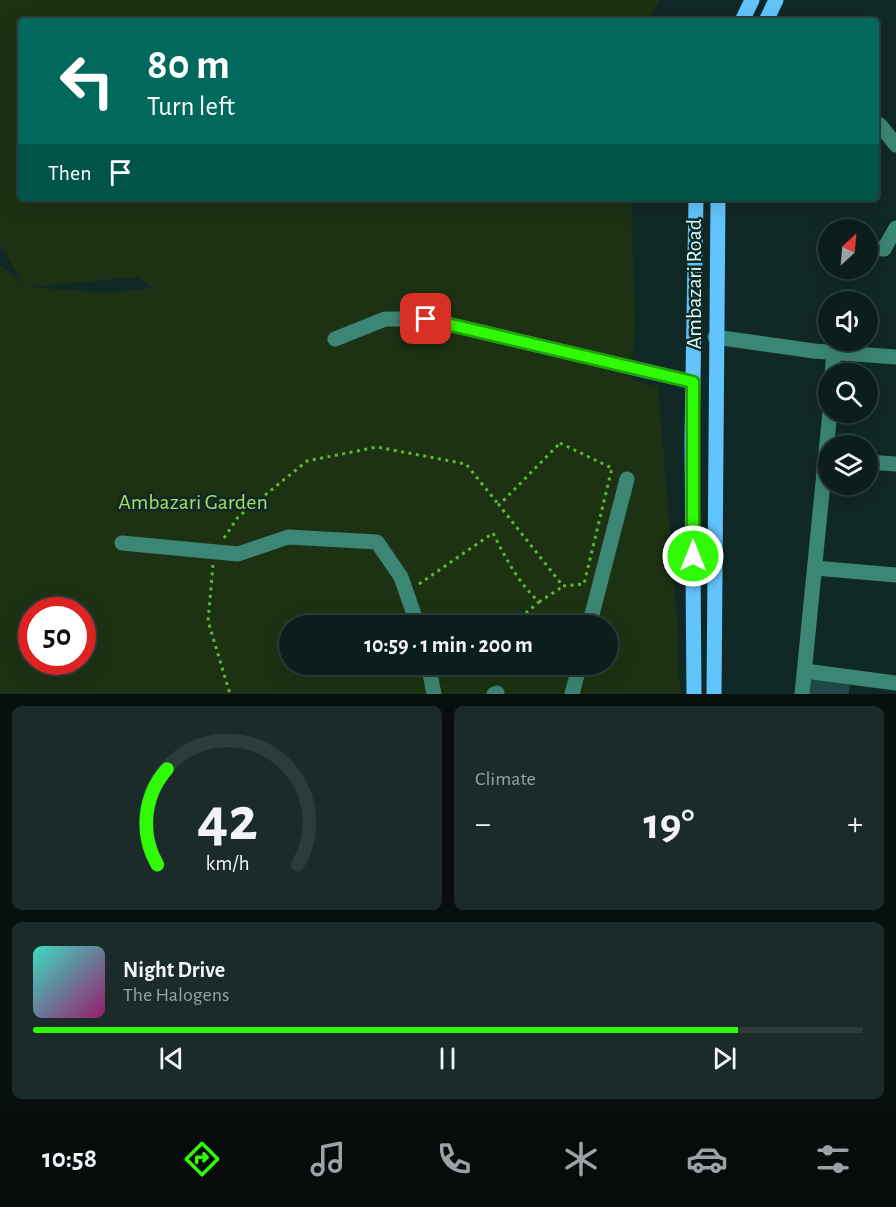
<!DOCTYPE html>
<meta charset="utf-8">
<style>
:root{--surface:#0c1e1c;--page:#1a2b29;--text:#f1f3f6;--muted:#9aa2a3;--line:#2c3c3b;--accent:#30fa08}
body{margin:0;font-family:"Alegreya Sans",sans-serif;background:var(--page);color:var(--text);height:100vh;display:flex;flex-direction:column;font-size:22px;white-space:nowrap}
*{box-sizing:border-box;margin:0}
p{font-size:20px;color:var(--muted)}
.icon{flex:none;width:33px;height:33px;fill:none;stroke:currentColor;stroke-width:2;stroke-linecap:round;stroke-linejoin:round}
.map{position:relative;height:694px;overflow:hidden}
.panel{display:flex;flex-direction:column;gap:12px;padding:12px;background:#07100f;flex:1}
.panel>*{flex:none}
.top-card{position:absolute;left:18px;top:18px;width:861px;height:183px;border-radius:6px;box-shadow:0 6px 24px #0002,0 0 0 2px var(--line);background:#00695c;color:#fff;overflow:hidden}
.needle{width:39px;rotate:26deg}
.fabs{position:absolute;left:818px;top:219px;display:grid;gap:12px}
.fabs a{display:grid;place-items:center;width:60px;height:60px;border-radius:50%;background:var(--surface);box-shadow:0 6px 24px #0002,0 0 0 2px var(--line);font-size:30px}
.speed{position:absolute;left:18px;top:597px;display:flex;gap:12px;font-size:30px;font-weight:700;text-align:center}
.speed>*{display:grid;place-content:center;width:78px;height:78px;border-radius:50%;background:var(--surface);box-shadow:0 6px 24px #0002,0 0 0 2px var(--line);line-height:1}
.speed .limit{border:9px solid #d22;background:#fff;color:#111}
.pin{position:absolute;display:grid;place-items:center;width:51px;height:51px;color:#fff;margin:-26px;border-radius:12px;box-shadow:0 3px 9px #0006}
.me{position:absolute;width:66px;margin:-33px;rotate:0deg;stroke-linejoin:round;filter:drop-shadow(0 0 4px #0008)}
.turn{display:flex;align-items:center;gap:21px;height:126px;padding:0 30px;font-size:27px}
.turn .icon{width:78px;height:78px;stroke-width:2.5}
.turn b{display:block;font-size:42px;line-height:51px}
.then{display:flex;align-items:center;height:57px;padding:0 30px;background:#0003;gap:12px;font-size:22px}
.big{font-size:45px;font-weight:700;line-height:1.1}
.panel .tile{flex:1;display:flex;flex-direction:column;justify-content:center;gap:9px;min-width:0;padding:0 21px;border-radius:9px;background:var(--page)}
.panel .dial{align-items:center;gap:0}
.dial svg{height:156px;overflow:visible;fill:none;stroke:var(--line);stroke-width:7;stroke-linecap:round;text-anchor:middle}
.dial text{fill:var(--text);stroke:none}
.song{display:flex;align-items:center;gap:18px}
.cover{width:72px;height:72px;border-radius:9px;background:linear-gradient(135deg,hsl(170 70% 55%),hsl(320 70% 35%))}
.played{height:6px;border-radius:3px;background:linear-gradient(90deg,var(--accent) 85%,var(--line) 85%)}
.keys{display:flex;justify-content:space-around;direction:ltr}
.heat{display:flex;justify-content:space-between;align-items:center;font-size:33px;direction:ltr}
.panel .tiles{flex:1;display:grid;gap:12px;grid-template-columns:1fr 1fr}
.tile:last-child{grid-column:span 2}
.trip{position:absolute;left:279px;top:615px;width:339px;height:60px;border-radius:30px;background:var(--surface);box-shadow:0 6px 24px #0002,0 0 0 2px var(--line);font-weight:700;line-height:60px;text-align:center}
.dock{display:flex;height:96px;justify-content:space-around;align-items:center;background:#050c0b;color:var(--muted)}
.dock .icon{width:42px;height:42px}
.dock .current{color:var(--accent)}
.dock b{font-size:27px;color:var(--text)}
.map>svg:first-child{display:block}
</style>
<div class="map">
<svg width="896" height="694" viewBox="0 0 896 694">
<rect width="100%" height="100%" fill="#102826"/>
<path fill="#1d3213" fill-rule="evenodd" d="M0 0H659L649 21H21V198H631L635 322 631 380 658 386 677 615 680 694H0V265L23 284 0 244ZM138 277 152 288 110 293 29 287ZM32 610H82V662H32ZM290 626H608V664H290Z"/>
<path fill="#1d4846" d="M809 676 850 681 849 694H807Z"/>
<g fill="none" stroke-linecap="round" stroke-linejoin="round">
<g stroke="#5eb832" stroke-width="3" stroke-dasharray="3 4.5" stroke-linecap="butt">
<path d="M560 443 612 468 584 584 563 586 499 505Z"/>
<path d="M224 538 238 517 307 461 377 447 466 464 499 505"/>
<path d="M213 565 208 621 230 694"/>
<path d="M419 584 493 533C506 559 518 582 539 602L510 626"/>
<path d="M539 602 562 587"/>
<path d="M443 669 453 664"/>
</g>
<g stroke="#3c8675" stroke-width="15">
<path d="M880 125 896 145"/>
<path d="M867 248 884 249 896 228"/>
<path d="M715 337 814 351 896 357"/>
<path d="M335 339 385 319H426L693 382"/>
<path d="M832 374 834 351"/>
<path d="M867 462 896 464"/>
<path d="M122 543 238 554 288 537 377 542 401 577 418 626"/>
<path d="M815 568 896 575"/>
<path d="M589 626 627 479"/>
<path d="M428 664 434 694"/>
<path d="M805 671 896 683"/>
<path d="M494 694 497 693"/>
<path d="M572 694 580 664"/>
<path d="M802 694 830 412"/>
</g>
<g stroke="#61c4fc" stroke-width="15">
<path d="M742 21 752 0"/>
<path d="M766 21 776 0"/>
<path d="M694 694 692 440 696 198"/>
<path d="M714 694 718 198"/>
</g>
</g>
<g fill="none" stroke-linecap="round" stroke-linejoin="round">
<defs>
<path id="route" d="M426 319 693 382V556"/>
</defs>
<use href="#route" stroke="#1fa205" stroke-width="15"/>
<use href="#route" stroke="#30fa08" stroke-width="10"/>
</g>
<g text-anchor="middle" stroke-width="5" stroke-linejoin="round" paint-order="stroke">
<g font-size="22" fill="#d8fef8" stroke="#102826">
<text transform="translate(693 284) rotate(-90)" y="8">Ambazari Road</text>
</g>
<g font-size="22" fill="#a3de64" stroke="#102826">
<text x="193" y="509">Ambazari Garden</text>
</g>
</g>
</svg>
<div class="fabs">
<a><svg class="needle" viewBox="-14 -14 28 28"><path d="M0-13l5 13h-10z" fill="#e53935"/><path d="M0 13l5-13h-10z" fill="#9aa2a3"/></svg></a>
<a><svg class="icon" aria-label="sound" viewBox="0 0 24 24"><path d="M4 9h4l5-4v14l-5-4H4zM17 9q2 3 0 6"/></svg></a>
<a><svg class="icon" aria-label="search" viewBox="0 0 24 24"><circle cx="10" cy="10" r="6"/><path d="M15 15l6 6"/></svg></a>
<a><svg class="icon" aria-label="layers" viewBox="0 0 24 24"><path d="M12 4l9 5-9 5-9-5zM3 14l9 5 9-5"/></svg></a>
</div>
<div class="speed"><div class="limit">50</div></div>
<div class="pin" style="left:426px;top:319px;background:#d93025"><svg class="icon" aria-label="arrive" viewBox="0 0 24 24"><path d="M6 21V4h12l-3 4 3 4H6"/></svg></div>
<svg class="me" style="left:693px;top:556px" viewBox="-20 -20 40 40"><circle r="17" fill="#30fa08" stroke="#fff" stroke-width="3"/><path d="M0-11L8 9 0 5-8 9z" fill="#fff"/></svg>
<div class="trip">10:59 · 1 min · 200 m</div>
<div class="top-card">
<div class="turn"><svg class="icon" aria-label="left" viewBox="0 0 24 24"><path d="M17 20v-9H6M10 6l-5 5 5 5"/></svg><div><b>80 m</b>Turn left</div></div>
<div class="then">Then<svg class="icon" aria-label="arrive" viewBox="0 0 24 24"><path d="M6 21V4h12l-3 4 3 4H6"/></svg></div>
</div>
</div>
<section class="panel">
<div class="tiles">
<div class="tile dial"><svg viewBox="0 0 100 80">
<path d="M14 69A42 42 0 1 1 86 69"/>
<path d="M14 69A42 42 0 0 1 19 20" stroke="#30fa08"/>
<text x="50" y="56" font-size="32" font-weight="700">42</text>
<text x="50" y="72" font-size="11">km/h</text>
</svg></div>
<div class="tile"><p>Climate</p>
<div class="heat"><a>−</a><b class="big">19°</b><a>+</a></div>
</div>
<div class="tile">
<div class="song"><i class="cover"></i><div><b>Night Drive</b><p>The Halogens</p></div></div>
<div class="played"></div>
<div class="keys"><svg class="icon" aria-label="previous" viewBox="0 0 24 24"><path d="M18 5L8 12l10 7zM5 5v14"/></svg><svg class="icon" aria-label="pause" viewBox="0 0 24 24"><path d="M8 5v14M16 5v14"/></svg><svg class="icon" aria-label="next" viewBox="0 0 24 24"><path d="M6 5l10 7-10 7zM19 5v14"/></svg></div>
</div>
</div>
</section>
<nav class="dock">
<b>10:58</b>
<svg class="icon current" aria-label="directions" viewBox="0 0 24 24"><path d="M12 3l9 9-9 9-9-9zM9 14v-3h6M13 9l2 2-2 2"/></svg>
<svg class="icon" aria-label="music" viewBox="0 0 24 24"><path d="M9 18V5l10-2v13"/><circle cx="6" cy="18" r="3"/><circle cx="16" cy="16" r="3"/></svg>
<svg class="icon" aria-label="phone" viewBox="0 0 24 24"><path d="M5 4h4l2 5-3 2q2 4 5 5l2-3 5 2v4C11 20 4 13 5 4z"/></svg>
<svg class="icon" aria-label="climate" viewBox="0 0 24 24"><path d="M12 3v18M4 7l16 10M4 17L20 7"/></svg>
<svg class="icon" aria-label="car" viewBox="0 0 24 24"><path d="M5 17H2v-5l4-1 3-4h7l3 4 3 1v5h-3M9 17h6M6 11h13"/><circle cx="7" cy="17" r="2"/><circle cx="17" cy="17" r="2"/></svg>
<svg class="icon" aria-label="filters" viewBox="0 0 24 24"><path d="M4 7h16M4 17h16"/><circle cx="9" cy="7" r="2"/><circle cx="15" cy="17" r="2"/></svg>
</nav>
